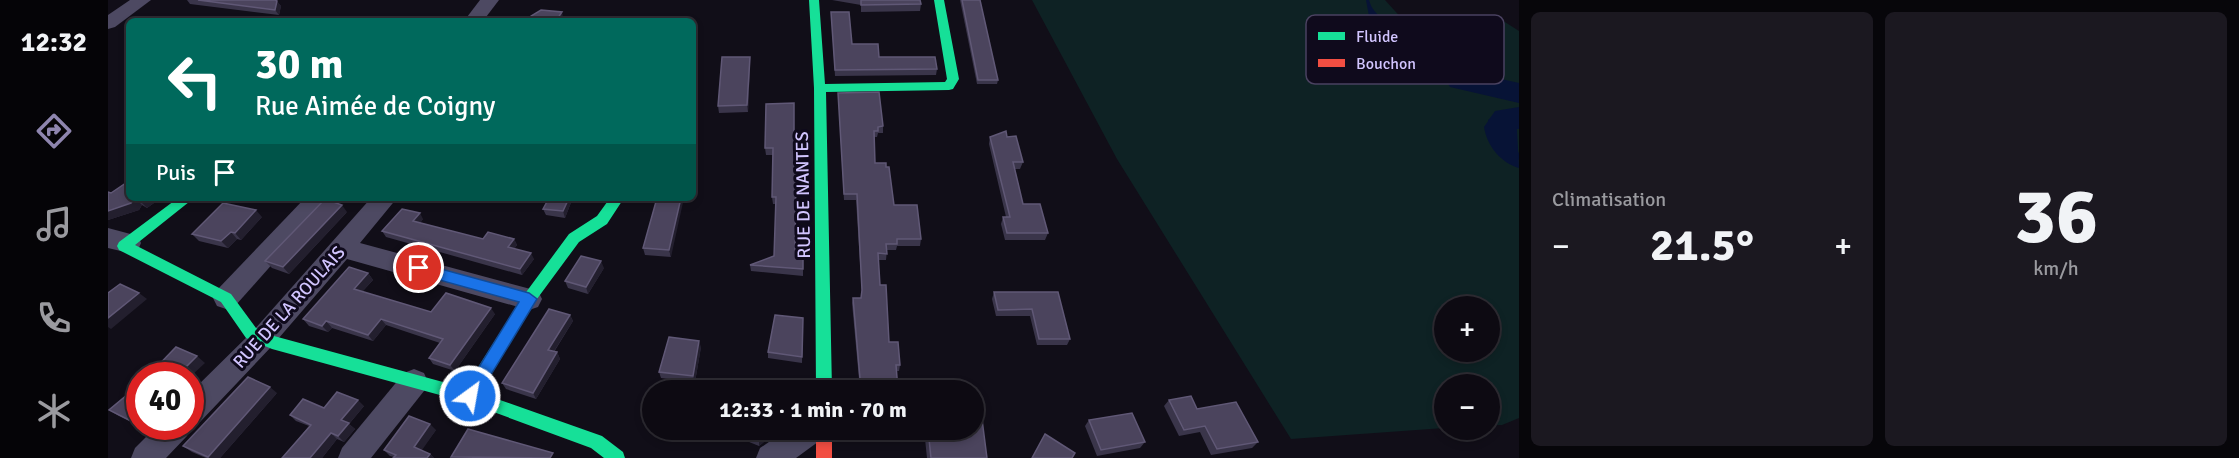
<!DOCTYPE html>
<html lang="fr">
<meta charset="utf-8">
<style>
:root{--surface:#0d0a12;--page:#1b1820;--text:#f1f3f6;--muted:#9a9a9f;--line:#2d2b32;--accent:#8e85ae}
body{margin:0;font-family:Signika,sans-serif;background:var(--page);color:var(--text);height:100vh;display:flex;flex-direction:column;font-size:22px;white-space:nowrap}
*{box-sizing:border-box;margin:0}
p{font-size:20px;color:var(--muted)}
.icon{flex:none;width:33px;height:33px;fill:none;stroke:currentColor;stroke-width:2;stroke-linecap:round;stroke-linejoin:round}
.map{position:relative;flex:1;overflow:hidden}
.details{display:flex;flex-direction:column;gap:12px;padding:12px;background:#07060a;width:720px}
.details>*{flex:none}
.hud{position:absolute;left:18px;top:18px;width:570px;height:183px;border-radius:9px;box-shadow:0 3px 9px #0003,0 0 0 2px var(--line);background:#00695c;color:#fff;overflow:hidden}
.fabs{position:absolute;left:1326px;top:296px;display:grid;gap:12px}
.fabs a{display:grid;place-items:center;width:66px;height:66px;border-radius:50%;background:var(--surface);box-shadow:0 3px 9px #0003,0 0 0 2px var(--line);font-size:30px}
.speed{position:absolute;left:18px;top:362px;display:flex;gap:12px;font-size:30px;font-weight:700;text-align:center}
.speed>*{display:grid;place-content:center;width:78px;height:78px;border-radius:50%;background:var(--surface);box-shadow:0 3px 9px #0003,0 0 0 2px var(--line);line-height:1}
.speed .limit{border:9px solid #d22;background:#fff;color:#111}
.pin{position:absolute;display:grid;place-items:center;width:51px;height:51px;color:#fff;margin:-26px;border:3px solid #fff;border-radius:50%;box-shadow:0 2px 6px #0007}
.me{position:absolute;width:66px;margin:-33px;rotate:32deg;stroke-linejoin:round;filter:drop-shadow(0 0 4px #0008)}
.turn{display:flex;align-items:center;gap:21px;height:126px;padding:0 30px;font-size:27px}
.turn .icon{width:78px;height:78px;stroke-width:2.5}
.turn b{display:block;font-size:42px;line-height:51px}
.then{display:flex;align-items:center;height:57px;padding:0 30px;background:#0003;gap:12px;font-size:22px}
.big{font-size:45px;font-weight:700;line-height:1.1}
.details .widget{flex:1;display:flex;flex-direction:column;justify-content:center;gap:9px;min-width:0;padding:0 21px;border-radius:9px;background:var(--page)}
.details .dial{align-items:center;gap:0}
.dial b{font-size:78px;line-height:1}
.heat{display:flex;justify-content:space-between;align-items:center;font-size:33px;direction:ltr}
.details .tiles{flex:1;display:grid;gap:12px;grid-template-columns:repeat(2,1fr)}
.trip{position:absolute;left:534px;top:380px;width:342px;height:60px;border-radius:30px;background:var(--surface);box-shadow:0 3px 9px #0003,0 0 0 2px var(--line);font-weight:700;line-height:60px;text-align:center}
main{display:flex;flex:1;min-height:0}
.menu{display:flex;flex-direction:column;width:108px;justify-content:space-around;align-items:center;background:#050407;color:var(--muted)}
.menu .icon{width:42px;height:42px}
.menu .current{color:var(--accent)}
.menu b{font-size:27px;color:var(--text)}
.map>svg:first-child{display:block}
</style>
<main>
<nav class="menu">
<b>12:32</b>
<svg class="icon current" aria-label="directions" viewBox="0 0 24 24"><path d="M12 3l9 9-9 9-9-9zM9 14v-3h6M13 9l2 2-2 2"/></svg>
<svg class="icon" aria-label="music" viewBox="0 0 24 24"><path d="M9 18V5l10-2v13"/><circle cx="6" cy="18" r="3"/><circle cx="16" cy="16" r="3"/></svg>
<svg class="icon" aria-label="phone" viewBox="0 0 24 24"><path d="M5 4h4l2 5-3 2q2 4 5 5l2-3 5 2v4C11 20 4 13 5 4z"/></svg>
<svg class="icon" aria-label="climate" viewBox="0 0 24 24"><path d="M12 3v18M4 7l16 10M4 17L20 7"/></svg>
</nav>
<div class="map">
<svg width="1411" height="458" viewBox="0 0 1411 458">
<rect width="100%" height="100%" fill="#110e18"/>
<path fill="#0e2224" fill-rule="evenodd" d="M924 0H1277L1297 22 1386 15 1411 31V418L1394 425H1382V384H1336V428L1183 439 1009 159ZM1336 306H1382V351H1336Z"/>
<g fill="#071336">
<path d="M1258 0H1261C1266 19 1284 21 1298 32L1302 57 1306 60 1335 75 1411 89V92C1371 87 1325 87 1296 56 1296 50 1297 41 1295 36 1287 18 1261 17 1245 20L1250 34C1239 46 1226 58 1209 57L1207 54 1225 52 1247 34 1241 21 1261 16Z"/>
<path d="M1411 109V116L1396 118C1390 134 1400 142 1411 153V160L1386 134 1380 120 1389 112Z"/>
</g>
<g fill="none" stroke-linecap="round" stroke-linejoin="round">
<g fill="#071336" fill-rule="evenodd">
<path d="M1353 70 1411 83V103L1342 87 1338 80 1342 73Z"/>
<path d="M1411 107V129H1409L1411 168C1393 163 1379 146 1376 127L1387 111Z"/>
</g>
<g fill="#4d4962" fill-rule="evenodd">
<path d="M22 0H43L7 27 0 29V15Z"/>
<path d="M372 0H391L375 21H356Z"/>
<path d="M197 198H223L127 306 118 309 109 306 105 298 109 290Z"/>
<path d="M263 198H289L252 243 430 291 434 299 430 307 421 310 239 259 164 346 92 422 83 426 79 436 58 458H23L27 448 49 426H82V393L146 330Z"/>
<path d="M0 228 30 236 33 243 30 250 21 253 0 248Z"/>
<path d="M306 369 316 373 320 382 316 391 263 458H230L234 448 296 373Z"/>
<path d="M680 429H719L714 439 688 458H648L652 448Z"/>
</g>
<g fill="#16e098" fill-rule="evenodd">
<path d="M701 0H711L717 84 837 82 839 79 826 0H836L851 79 845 89 841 90 718 92 724 390H708L706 88Z"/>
<path d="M70 198H86L27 245 123 294 148 328 166 336 357 388 416 295 461 234 489 216 502 198H516L499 224 471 242 426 303 372 393 494 436 515 452 517 458H496L483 448 361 403 164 349 138 338 113 302 11 250 9 246 11 242Z"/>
</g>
<rect fill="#f24e42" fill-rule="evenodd" x="708" y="429" width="16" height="29"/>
</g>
<g fill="#3a354a">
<path d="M79 0H167L173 6 171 15 82 4Z"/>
<path d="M724 0H812L813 4 812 11 753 12V5Z"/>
<path d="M852 0H872L890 80 889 84H869Z"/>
<path d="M723 12 744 44 771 57 829 69 828 75 727 76Z"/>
<path d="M642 57V64L640 112 611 113 610 106Z"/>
<path d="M730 93 775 126V133H770L769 137H766L767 163 786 205 813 239 812 246H789L788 250H779L778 260H770L772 285 781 342 792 365 791 371H788L790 390H752L744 303 745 298H753L754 294 748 200H736Z"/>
<path d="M882 137H899L915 162 912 169H907L915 204 940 233 937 240H897L893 224 895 217H898L881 144Z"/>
<path d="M695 147V189H688L687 249H695V276L643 271 642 265 666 256 668 204H665L664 197 665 155H658L657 148Z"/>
<path d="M0 192 21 198H53L39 208 34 205 31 210 0 220Z"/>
<path d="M441 198H476L475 202 464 200 457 218 438 215 435 209Z"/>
<path d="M549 198 563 257 537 255 535 248Z"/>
<path d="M239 212 181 274 164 268 157 261Z"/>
<path d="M154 217 133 240 129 239 120 248 91 241 84 234Z"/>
<path d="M315 219 312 223 375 239H406L409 245 406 249 426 259 414 275 278 237 274 231Z"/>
<path d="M496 268 480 294 460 288 457 281Z"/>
<path d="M260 273 265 280 254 292 323 312 387 314 347 371 325 364 321 358 332 343 278 325 265 341 224 328 220 332 201 326 195 319Z"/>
<path d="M886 292H950L962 339 959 345H929L922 316H888L884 299Z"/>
<path d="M462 315 465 321 446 352H449L452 359 428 399 398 389 394 383Z"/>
<path d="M695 318 694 363 660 358V352Z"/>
<path d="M593 347 587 382 553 378 551 372Z"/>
<path d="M32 384V426L11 416 1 410Z"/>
<path d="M169 393 112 458H98L84 452 75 446Z"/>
<path d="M1061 400 1089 409 1150 442 1144 448 1103 455 1092 432 1071 436 1056 406Z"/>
<path d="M256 406 241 424 247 429 236 442 229 439 214 458H174L201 426 188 421 182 415 216 408Z"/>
<path d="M981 420 1037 442 1032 448 989 456 977 426Z"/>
<path d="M609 429H672L651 446Z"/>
<path d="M816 429H866L879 458H819Z"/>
<path d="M328 430 313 450 322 454 326 458H285L286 457 282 456 276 450Z"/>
</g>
<g fill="#231f2e">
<path d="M169 1 173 6 171 15 167 10Z"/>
<path d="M454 12 455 17 452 21H448Z"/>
<path d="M642 57V64L640 112 639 105Z"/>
<path d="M27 198 34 205 31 210 0 220V211Z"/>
<path d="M36 198H53L39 208 32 201Z"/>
<path d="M461 198H464V200L457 218 455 211Z"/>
<path d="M573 198H576L563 257 561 250Z"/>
<path d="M234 205 239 212 181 274 175 267Z"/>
<path d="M148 210 154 217 133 240 127 233Z"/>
<path d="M312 213 315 219 309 227 305 221Z"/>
<path d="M123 232 129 239 120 248 113 241Z"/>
<path d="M406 239 409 245 403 253 400 247Z"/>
<path d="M423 253 426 259 414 275 412 269Z"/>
<path d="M493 261 496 268 480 294 478 287Z"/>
<path d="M260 273 265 280 251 295 246 289Z"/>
<path d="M31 293 39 299 3 329 0 327V318Z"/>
<path d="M383 308 387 314 347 371 342 365Z"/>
<path d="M462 315 465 321 443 356 440 350Z"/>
<path d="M273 319 278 325 265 341 260 335Z"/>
<path d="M218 321 224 328 220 332 214 326Z"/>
<path d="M591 341 593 347 587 382 585 376Z"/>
<path d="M449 352 452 359 428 399 425 393Z"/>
<path d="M89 356 97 363 82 377V375H70Z"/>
<path d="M162 387 169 393 112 458H101L100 457Z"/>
<path d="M250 400 256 406 241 424 247 429 236 442 230 436 233 420Z"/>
<path d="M32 412V426L23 421Z"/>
<path d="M322 424 328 430 312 453 306 447Z"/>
<path d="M664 429H672L651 446V440Z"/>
<path d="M223 433 229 439 214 458H202Z"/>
<path d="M322 454 326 458H319Z"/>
</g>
<g fill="#4b445d" stroke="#605876" stroke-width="1.5">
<path d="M90 0H167L169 1 167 10Z"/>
<path d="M753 0H812L813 4 753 5Z"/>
<path d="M854 0H872L890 80H870Z"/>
<path d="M433 10 454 12 448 21H419L423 16Z"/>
<path d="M723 12H741L744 44H770L771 57H827L829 69 727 70Z"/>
<path d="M501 18 517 20 499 21Z"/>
<path d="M614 57H642L639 105 610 106Z"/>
<path d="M771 92 775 126 770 127V131H766L767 163H778V167H781L786 205H809L813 239H789V244H778L779 254 770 253 772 285H778L781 342H790L792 365H788L790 390H753L745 298H753L754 290 749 194H736L730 93Z"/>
<path d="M686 103V147H695V181L688 182 687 249H695V269L642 265 666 256 668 197H664L665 148H657L658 104Z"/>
<path d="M898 131 899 137 908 136 915 162H905L915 204H932L940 233H899L895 217H902L882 137Z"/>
<path d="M21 182V198H36L32 201 27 198 23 203 0 211V192L3 193 18 183Z"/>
<path d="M441 198H461L455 211 435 209Z"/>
<path d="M549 198H573L561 250 535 248Z"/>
<path d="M217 199 234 205 175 267 157 261Z"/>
<path d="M115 203 148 210 127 233 123 232 113 241 84 234Z"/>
<path d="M294 209 312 213 305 221 375 239 380 232 406 239 400 247 423 253 412 269 274 231Z"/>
<path d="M473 256 493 261 478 287 457 281Z"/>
<path d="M241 267 260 273 246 289 323 312 338 293 383 308 342 365 321 358 335 339 273 319 260 335 218 321 214 326 195 319Z"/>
<path d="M12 284 31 293 0 318V293Z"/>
<path d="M886 292H950L962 339H931L924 309 890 310Z"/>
<path d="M441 309 462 315 440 350 449 352 425 393 394 383Z"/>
<path d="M667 315 695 318 694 357 660 352Z"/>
<path d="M561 337 591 341 585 376 551 372Z"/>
<path d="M68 347 89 356 70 375H41Z"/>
<path d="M140 377 162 387 100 457 75 446Z"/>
<path d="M32 384V412L23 421 1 410Z"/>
<path d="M229 392 250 400 233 420 241 423 230 436 223 433 202 458H174L203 425 182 415 195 399 216 408Z"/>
<path d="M871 396 879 458H823L820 429H866V397Z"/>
<path d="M1083 396 1089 409 1128 402 1150 442 1109 449 1097 426 1076 430 1061 400Z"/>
<path d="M1024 413 1037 442 993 450 981 420Z"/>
<path d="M301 416 322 424 306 447 322 454 319 458H285L288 455 276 450Z"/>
<path d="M360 429 445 453 442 458 343 457Z"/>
<path d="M623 429H664L651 440Z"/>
<path d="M937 434 967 453 964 458H924Z"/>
</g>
<path fill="#1a73e8" stroke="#114b97" stroke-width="1.5" d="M311 263 421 293 429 299 367 401 362 403 356 401 353 396 411 302 306 273 304 268Z"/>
<g text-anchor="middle" stroke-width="6" stroke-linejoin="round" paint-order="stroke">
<g font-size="18" fill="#d2c5ff" stroke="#0f0a1c">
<text transform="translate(695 195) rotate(-91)" y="6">RUE DE NANTES</text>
<text transform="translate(181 307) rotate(-48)" y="6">RUE DE LA ROULAIS</text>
</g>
</g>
<rect x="1198" y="15" width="198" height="69" rx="9" fill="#0f0a1c" stroke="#4a4260" stroke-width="1.5"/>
<rect x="1210" y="32" width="27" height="8" fill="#16e098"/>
<rect x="1210" y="59" width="27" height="8" fill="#f24e42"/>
<g font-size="16" fill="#d2c5ff">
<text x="1248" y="42">Fluide</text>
<text x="1248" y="69">Bouchon</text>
</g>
</svg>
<div class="fabs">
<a>+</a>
<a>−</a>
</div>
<div class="speed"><div class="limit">40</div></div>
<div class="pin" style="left:311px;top:268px;background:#d93025"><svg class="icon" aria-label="arrive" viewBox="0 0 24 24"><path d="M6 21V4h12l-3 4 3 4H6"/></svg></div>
<svg class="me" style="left:362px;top:396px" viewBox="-20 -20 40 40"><circle r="17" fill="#1a73e8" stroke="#fff" stroke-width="3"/><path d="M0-11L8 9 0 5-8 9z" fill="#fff"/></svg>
<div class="trip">12:33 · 1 min · 70 m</div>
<div class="hud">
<div class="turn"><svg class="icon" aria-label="left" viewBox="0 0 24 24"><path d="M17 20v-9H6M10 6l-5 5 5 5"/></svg><div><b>30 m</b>Rue Aimée de Coigny</div></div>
<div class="then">Puis<svg class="icon" aria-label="arrive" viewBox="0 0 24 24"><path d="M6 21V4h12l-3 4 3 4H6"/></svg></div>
</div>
</div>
<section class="details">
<div class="tiles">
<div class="widget"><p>Climatisation</p>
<div class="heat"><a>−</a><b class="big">21.5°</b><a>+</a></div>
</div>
<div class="widget dial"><b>36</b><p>km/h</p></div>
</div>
</section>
</main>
